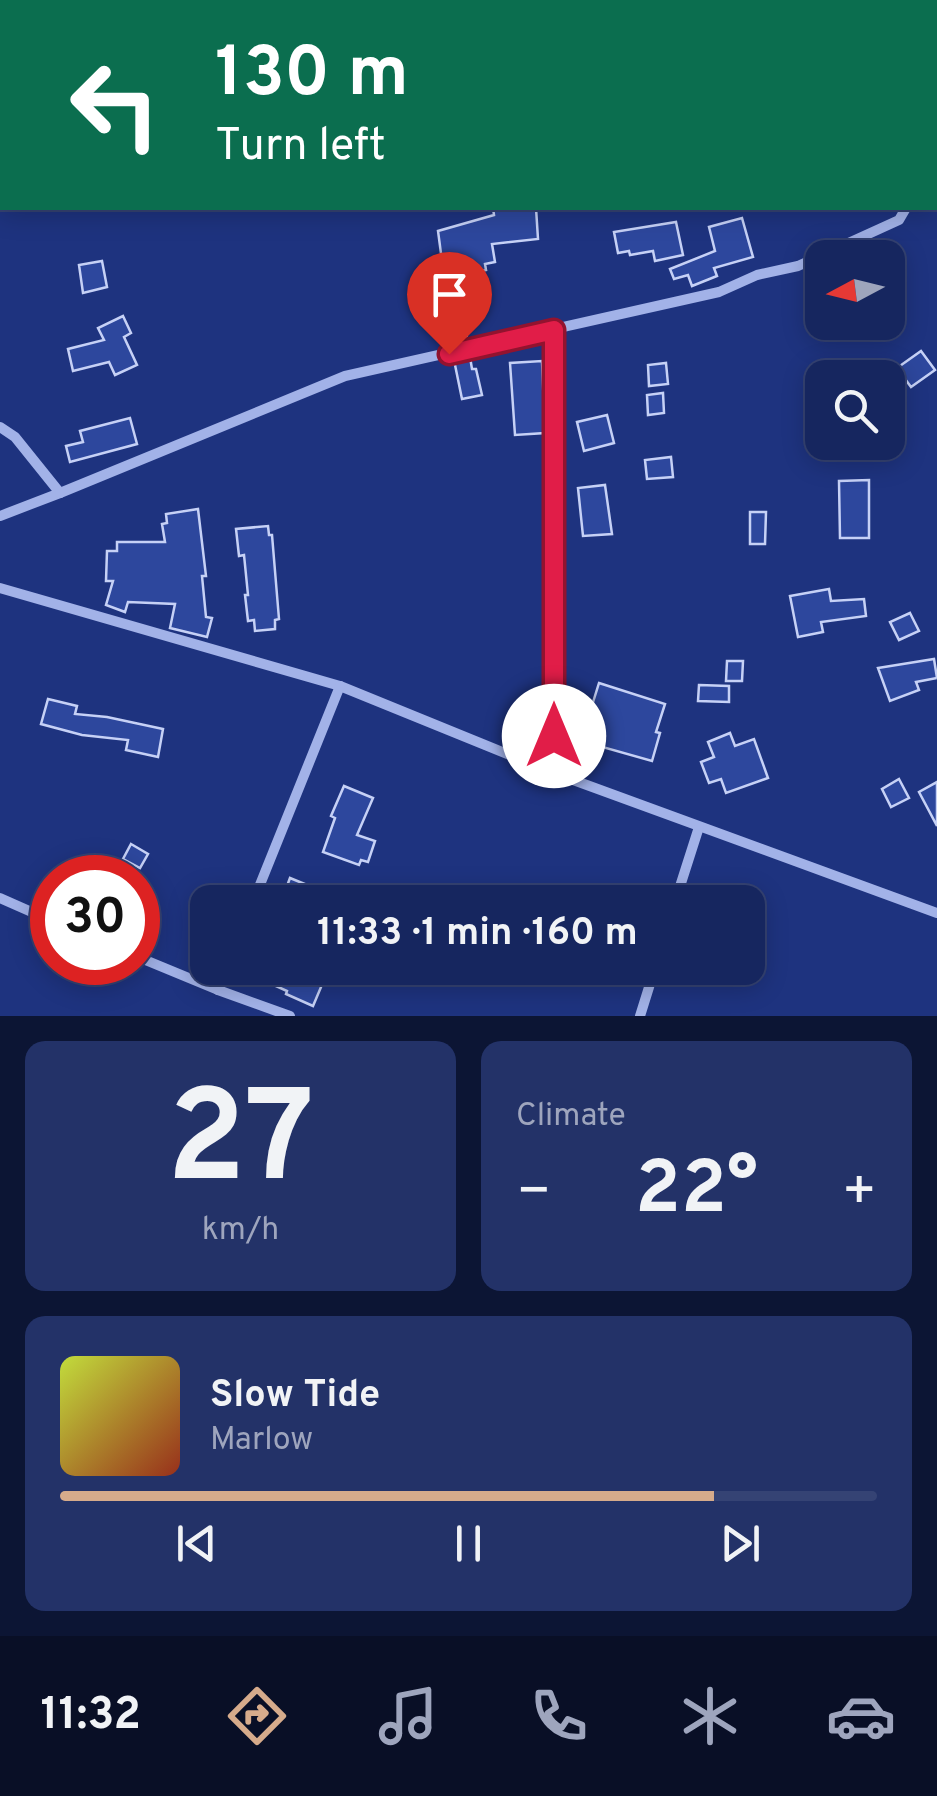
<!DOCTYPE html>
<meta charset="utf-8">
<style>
:root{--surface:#16265f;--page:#233268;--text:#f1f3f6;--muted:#9ea5bd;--line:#354374;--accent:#d6ab8b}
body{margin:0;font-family:Overpass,sans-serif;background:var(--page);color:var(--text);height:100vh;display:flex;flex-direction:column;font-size:38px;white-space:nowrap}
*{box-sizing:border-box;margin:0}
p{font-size:32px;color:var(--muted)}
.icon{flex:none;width:55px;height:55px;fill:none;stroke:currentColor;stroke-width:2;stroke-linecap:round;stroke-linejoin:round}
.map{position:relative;height:1016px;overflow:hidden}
.side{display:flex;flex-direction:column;gap:25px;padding:25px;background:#0c1534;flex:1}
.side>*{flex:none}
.top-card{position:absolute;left:0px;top:0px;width:938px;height:210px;box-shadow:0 5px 25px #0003,0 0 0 2px var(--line);background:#0b6e4f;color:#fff;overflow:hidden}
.needle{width:65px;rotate:263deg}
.buttons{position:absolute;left:805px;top:240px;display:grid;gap:20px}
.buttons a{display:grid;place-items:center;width:100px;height:100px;border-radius:20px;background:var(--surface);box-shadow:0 5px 25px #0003,0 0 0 2px var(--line);font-size:50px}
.speed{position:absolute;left:30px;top:855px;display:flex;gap:20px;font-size:50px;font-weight:700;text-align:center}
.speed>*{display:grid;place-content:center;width:130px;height:130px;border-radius:50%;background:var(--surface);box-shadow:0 5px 25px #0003,0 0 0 2px var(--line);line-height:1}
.speed .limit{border:15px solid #d22;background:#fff;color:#111}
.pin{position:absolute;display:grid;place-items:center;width:85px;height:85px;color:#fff;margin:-102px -42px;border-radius:50% 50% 50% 0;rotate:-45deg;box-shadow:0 0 10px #0007}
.pin .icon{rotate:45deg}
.me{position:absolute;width:110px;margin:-55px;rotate:0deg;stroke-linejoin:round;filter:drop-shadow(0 0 8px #0008)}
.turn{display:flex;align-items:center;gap:35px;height:210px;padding:0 50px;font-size:45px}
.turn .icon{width:130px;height:130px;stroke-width:2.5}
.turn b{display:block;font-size:70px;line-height:85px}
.big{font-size:75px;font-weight:700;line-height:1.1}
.side .tile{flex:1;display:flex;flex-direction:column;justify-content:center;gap:15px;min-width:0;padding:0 35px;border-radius:20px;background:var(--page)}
.side .dial{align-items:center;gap:0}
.dial b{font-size:130px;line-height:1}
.song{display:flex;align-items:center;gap:30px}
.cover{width:120px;height:120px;border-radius:15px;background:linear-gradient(135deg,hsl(70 70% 55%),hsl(10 70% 35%))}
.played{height:10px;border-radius:5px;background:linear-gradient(90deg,var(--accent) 80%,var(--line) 80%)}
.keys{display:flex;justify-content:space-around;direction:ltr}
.heat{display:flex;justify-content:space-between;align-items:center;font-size:55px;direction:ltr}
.side .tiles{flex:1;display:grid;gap:25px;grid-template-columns:1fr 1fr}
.tile:last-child{grid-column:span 2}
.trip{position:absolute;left:190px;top:885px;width:575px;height:100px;border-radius:20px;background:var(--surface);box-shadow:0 5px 25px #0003,0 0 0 2px var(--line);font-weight:700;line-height:100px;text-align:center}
.menu{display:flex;height:160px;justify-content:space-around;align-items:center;background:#090f26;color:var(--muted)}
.menu .icon{width:70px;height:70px}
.menu .active{color:var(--accent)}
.menu b{font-size:45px;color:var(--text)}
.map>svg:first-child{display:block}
</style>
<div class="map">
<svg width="937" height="1016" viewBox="0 0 937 1016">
<rect width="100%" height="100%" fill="#1e337f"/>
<g fill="#2d479d" stroke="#c6d1f6" stroke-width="2.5">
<path d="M493 208H536L538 239 492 244 495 262 485 264 486 270 454 277 451 259 442 261 438 231 494 215Z"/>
<path d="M742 218 753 257 714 268 717 276 692 286 688 275 674 279 670 269 715 251 709 227Z"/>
<path d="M676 222 683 255 655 261 653 251 630 255 629 251 618 253 614 232Z"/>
<path d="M102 261 107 287 83 293 79 265Z"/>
<path d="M459 292 467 340 449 344 440 296Z"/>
<path d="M123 316 131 333 124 337 137 365 115 375 109 362 73 371 68 349 104 340 98 328Z"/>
<path d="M921 351 935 370 911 387 897 368Z"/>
<path d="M470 357 472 369H476L482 395 462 399 454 360Z"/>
<path d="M542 361 545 433 515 435 510 363Z"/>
<path d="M666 363 668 384 649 386 648 365Z"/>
<path d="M663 393 664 413 648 415 647 395Z"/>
<path d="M607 415 614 443 584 451 577 422Z"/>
<path d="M130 418 137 444 70 462 66 446 83 442 80 431Z"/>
<path d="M671 457 673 477 647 479 645 460Z"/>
<path d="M869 480V538H840L839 481Z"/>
<path d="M605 485 612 534 583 536 578 488Z"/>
<path d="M198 509 206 576H202L206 617 212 618 207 637 170 628 175 604 128 602 125 612 106 605 113 581H106L107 551H117V542H165L162 524 167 523 166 514Z"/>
<path d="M750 512H766L765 544H750Z"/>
<path d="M268 526 269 535H272L279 619 275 620V629L255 631 254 620 248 621 245 595H248L244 555 239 556 236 529Z"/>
<path d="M829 589 831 601 864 599 866 616 821 622 823 632 798 637 790 596Z"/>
<path d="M910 613 919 631 899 640 890 622Z"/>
<path d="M934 659 937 678 916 682 919 690 890 701 878 668Z"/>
<path d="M727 661H743L742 681H726Z"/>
<path d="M599 683 665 704 656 732 660 733 652 761 581 741Z"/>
<path d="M699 685 729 686V702L698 701Z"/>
<path d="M48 699 77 706 75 714 107 717 163 729 158 757 126 750 128 740 82 735 41 724Z"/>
<path d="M730 733 735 746 754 739 768 778 726 793 721 779 709 783 701 762 714 757 708 742Z"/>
<path d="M899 779 909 798 891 807 882 789Z"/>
<path d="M937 782V826L919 792Z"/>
<path d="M344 786 373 798 357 835 375 841 368 862 361 860 359 865 323 852 335 818 331 816Z"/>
<path d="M131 844 148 854 140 868 123 859Z"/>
<path d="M290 878 317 889 312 902H281Z"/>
<path d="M236 968H296L324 980 313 1006 286 994 287 991Z"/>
</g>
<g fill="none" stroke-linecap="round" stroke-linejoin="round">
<g stroke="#a2b2e8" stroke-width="10">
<path d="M935 125 937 120"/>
<path d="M0 427 15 437 60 493 0 516"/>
<path d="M60 493 345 376 719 292 757 275 798 266 899 220 906 208"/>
<path d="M0 588 340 686 554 773 937 913"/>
<path d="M554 773V331"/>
<path d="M0 898 52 921"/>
<path d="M253 902 340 686"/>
<path d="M675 902 699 827"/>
<path d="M138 957 218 990 290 1016"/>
<path d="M218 990 227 968"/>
<path d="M640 1016 655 968"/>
</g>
</g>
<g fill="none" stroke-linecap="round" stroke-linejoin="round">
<defs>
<path id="route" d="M449 354 554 330V736"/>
</defs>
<use href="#route" stroke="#92132f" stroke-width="25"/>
<use href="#route" stroke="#e11d48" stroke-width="18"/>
</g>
</svg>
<div class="buttons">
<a><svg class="needle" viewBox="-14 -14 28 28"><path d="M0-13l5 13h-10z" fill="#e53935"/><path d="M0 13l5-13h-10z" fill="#9ea5bd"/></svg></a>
<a><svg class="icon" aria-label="search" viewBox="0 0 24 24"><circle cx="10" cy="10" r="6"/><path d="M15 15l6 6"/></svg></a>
</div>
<div class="speed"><div class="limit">30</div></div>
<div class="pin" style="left:449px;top:354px;background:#d93025"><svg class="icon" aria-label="arrive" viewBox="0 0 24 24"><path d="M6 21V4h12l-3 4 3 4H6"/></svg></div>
<svg class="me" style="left:554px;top:736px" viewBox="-20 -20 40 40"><circle r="19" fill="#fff"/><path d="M0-13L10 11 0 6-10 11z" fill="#e11d48"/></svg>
<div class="trip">11:33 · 1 min · 160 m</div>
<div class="top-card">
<div class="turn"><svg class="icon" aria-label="left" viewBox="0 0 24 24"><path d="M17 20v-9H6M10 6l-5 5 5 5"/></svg><div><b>130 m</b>Turn left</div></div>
</div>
</div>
<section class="side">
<div class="tiles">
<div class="tile dial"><b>27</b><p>km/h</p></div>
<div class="tile"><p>Climate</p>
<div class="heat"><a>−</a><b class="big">22°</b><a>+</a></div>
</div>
<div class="tile">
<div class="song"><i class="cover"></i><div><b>Slow Tide</b><p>Marlow</p></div></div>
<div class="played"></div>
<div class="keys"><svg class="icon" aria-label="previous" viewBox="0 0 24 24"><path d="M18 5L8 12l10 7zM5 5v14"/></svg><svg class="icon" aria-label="pause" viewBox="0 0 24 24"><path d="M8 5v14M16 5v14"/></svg><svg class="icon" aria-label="next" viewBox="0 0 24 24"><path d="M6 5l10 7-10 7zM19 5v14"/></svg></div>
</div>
</div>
</section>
<nav class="menu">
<b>11:32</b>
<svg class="icon active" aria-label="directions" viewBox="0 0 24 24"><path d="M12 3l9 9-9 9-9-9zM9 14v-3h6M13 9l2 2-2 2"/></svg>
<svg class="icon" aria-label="music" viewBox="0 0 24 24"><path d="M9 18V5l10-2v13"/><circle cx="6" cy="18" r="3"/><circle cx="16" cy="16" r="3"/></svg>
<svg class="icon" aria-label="phone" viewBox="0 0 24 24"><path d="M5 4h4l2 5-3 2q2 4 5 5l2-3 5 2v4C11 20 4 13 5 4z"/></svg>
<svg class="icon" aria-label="climate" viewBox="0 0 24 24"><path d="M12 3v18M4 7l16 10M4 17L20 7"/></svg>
<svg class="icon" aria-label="car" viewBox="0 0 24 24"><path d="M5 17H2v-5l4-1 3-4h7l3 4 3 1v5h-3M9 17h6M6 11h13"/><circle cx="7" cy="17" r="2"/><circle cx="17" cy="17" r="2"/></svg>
</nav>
